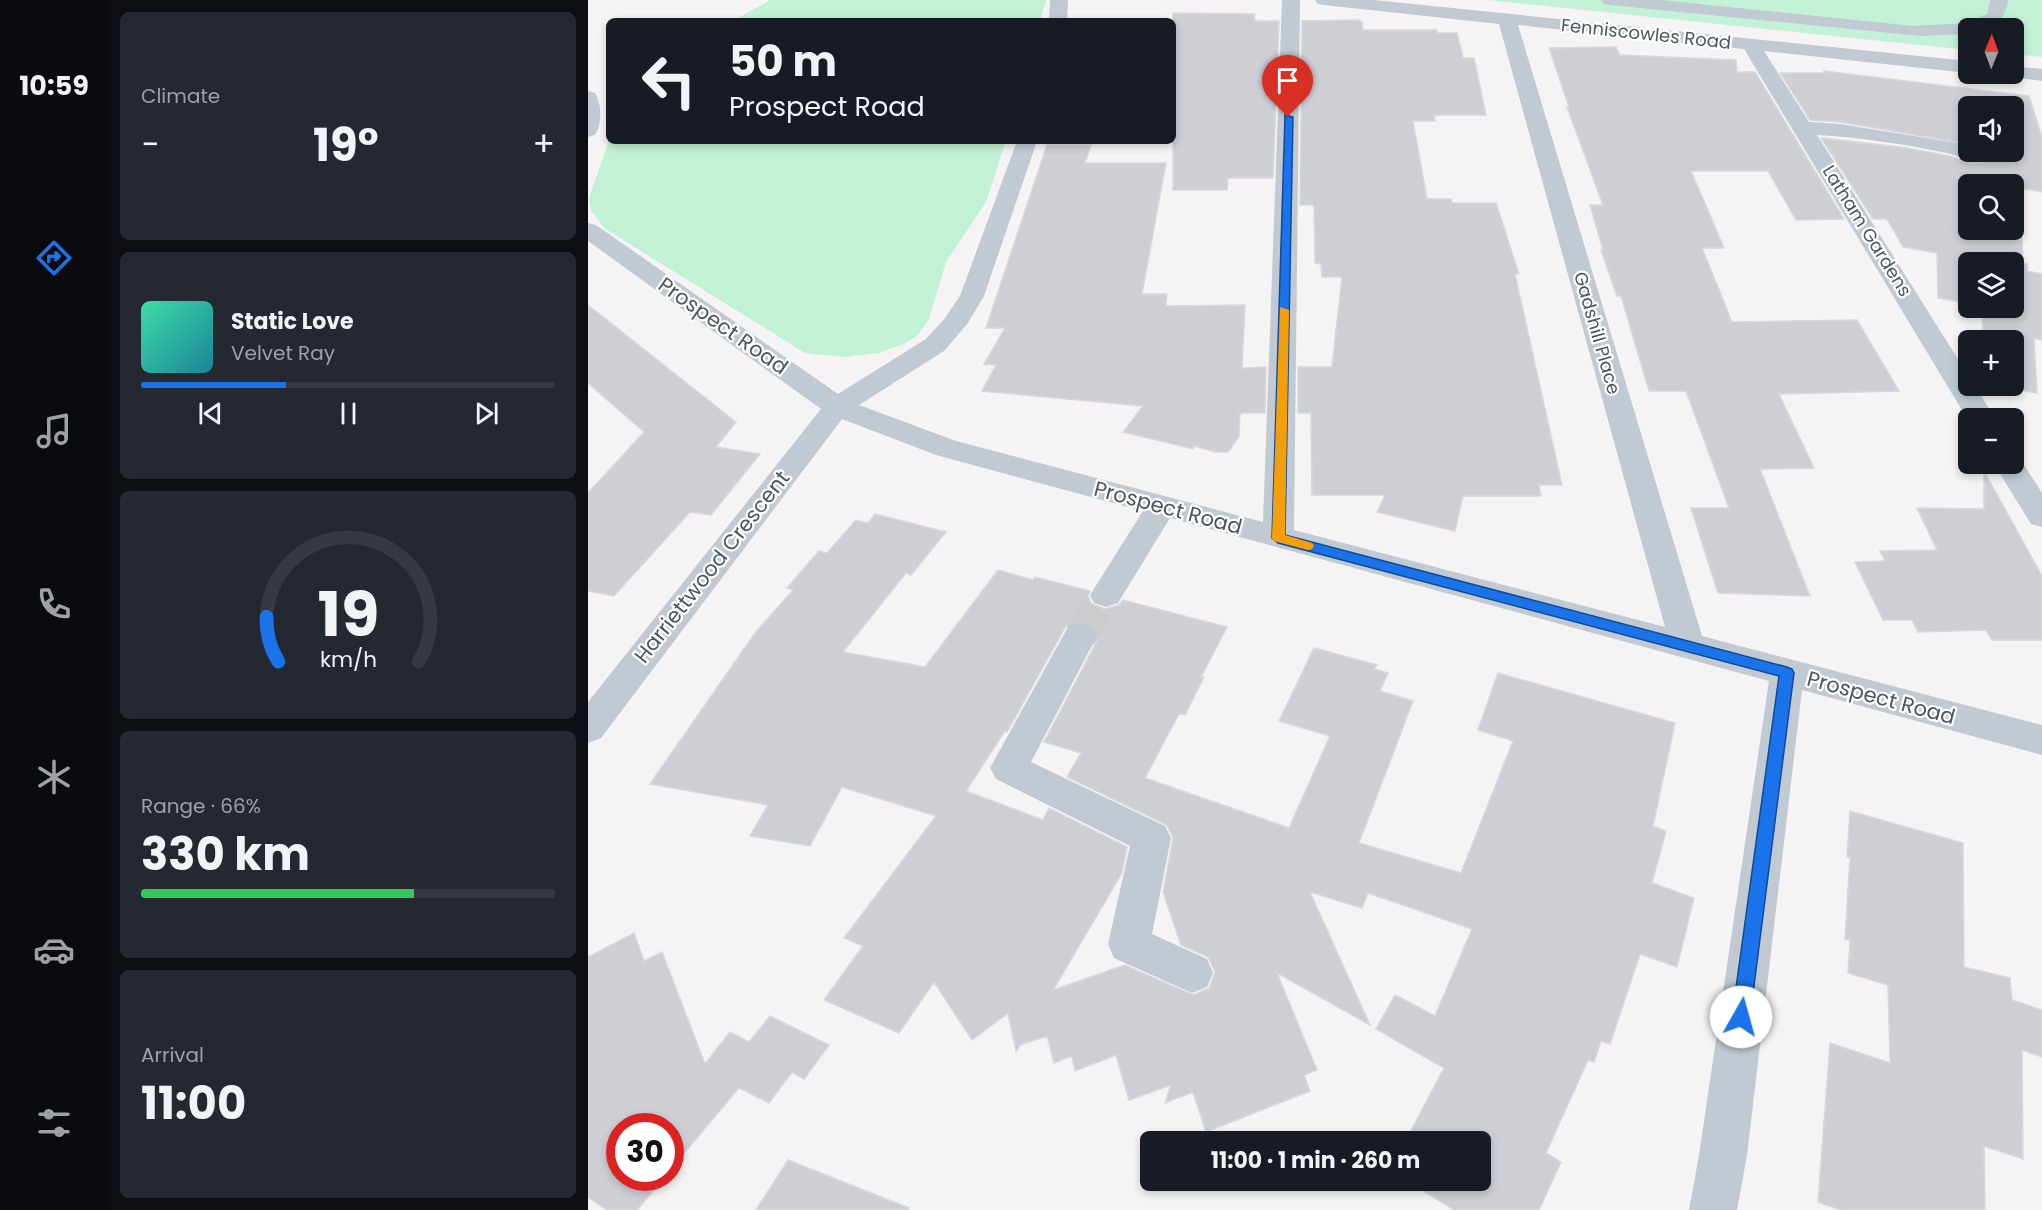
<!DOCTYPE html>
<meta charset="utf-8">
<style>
:root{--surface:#171b24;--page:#242831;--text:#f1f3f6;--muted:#9ea1a6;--line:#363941;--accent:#1a73e8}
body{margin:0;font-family:Poppins,sans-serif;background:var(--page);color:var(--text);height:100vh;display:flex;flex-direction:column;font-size:22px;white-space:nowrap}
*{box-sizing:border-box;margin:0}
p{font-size:20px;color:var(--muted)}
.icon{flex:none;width:33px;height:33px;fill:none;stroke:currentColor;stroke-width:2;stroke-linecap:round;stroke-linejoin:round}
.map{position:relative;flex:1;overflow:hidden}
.side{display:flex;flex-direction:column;gap:12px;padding:12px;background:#0d0f14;width:480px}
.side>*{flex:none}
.top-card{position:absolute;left:18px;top:18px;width:570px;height:126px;border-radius:9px;box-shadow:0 3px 9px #0003;background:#171b24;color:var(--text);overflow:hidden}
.needle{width:39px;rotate:1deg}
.controls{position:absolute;left:1370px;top:18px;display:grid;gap:12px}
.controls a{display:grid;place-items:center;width:66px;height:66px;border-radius:9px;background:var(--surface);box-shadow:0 3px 9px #0003;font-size:30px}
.speed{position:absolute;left:18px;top:1113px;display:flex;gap:12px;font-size:30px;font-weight:700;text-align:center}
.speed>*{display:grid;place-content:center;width:78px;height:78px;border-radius:50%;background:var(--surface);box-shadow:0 3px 9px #0003;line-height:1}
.speed .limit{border:9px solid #d22;background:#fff;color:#111}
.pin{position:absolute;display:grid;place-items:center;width:51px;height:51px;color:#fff;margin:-62px -26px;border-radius:50% 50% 50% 0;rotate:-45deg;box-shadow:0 0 6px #0007}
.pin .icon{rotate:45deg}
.me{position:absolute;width:66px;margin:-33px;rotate:7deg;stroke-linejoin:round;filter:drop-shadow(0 0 4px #0008)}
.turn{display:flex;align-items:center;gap:21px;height:126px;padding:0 24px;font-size:27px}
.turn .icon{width:78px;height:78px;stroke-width:2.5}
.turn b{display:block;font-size:42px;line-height:51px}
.big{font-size:45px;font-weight:700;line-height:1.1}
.side .tile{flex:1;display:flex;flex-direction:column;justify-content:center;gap:9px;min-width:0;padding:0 21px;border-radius:9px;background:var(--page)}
.side .dial{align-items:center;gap:0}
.dial svg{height:156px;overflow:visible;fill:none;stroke:var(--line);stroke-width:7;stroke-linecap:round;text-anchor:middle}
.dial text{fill:var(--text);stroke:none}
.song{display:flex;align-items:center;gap:18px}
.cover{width:72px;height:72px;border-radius:9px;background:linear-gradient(135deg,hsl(160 70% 55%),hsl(190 70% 35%))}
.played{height:6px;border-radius:3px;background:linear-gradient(90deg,var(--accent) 35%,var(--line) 35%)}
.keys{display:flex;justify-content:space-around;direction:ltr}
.heat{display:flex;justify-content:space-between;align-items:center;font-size:33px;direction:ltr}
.charge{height:9px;border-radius:4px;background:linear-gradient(90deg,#34c759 66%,var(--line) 0)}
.trip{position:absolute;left:552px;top:1131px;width:351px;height:60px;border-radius:9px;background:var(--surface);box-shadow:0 3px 9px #0003;font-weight:700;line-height:60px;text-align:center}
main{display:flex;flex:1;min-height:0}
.tab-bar{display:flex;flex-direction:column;width:108px;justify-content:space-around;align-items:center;background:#090b0e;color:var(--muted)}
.tab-bar .icon{width:42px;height:42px}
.tab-bar .on{color:var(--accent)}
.tab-bar b{font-size:27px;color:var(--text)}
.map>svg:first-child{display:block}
</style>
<main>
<nav class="tab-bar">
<b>10:59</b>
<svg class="icon on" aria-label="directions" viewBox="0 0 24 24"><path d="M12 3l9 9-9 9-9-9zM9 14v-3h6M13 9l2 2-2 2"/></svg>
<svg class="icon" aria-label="music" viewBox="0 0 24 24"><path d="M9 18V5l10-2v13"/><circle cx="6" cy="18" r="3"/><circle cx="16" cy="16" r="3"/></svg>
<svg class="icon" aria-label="phone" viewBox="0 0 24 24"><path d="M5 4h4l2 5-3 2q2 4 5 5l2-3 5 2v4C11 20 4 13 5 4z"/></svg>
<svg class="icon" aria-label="climate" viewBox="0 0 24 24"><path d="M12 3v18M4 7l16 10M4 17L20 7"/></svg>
<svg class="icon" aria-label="car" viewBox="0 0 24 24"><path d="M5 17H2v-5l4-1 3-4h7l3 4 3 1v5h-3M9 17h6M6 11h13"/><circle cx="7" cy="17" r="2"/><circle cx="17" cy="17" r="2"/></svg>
<svg class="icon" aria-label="filters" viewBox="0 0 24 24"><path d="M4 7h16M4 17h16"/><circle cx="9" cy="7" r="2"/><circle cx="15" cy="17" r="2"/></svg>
</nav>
<section class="side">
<div class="tile"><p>Climate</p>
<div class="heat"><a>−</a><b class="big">19°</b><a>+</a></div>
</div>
<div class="tile">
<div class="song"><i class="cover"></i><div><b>Static Love</b><p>Velvet Ray</p></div></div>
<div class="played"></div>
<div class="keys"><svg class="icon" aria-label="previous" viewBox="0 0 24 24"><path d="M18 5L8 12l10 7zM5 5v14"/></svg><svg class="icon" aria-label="pause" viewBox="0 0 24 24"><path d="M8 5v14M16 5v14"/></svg><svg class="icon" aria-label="next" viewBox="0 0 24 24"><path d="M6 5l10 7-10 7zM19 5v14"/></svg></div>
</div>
<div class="tile dial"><svg viewBox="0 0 100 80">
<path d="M14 69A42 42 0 1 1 86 69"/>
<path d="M14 69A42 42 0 0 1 8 46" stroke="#1a73e8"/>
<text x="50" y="56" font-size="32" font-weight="700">19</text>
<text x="50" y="72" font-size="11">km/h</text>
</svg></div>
<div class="tile"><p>Range · 66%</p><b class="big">330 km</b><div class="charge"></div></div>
<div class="tile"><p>Arrival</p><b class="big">11:00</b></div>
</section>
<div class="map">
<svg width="1454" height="1210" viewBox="0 0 1454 1210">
<rect width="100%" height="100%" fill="#f5f3f3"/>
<g fill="#c3f1d5">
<path d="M182 0H458L452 21H145Z"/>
<path d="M900 0H1454V57L1425 54V28H1380V50Z"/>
<path d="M21 141H418L398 202 358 262 341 319 330 335 316 344 291 353 256 357 217 353 16 228 3 210 1 198Z"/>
</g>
<g fill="#cdcfd5" stroke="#d7d9de" stroke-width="1.5" fill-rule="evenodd">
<path d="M585 13 667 14 666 19 669 21H691L685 178H640L639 190H585Z"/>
<path d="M770 20 774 22 775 30H849L850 33H869L875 58H886L898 115H846L847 121H825L839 199H863L864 203H908L931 274H927L974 485H951L953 496H875L867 531 789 512 797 495H724L723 413H710V367H744L754 277H734L733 264 727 263 726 205H712L714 21Z"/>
<path d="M1028 47 1032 55 1148 60 1149 72H1167L1256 219 1208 220 1180 171H1103L1136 248H1114L1144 322 1269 320 1311 391 1191 394 1226 468 1172 469 1222 596 1130 593 1103 508H1141L1098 391H1061L1033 296H1029L1013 250H1015L1002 205H1015L979 107H981L961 48Z"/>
<path d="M1236 71 1441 96 1454 137V192L1432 188 1435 263 1439 264V271L1454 274V340L1446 338 1449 393 1413 386H1425V340H1395L1394 308H1425V262H1380V303L1350 298 1349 253 1315 247 1299 219H1285L1233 138 1313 147 1362 156 1381 163H1394L1399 156 1396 152H1425V106H1380V144L1252 122 1222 120 1192 73H1237ZM1380 184H1425V230H1380Z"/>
<path d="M459 145H503L497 163H578L554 294H579L578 306 657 305 654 368 678 367 677 413H652L651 437 640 452H627L607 446 605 449 535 432 555 406 394 391 408 365 396 364 417 328H398Z"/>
<path d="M0 305 148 422 128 447 172 454 123 515 102 512 26 596 0 591V493L56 432 0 383Z"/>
<path d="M1396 471 1454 576V640H1404L1398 630 1330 632 1324 620H1295L1267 562 1297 561 1292 551 1349 550 1329 508 1396 509Z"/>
<path d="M287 514 358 532 323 575 318 573 255 652 337 667 410 570 445 580 447 577 502 591 500 596 504 604 517 609 531 605 535 600 639 627 613 677H616L597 715 591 714 557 778 701 828 742 736 691 721 726 648 789 665 786 669 800 673 792 691 825 701 771 843 873 873 925 741 890 730 910 673 1087 723 1065 826 1078 831 1064 883 1106 898 1089 967 1052 954 1022 1044 1013 1041 1006 1062 1000 1060 958 1153 973 1162 951 1210H866L818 1180H892V1142H817L856 1068 788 1029 807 995 847 1016 884 929 780 893 774 908 722 892 782 1025 689 973 729 1070 716 1075 722 1091 618 1132 605 1092 577 1103 583 1085 541 1100 528 1055 487 1071 484 1056 466 1063 459 1036 432 1045 428 1052 420 1013 384 1040 346 982 311 1033 236 1000 275 946 256 938 348 816 254 787 222 846 162 836 180 805 62 784 167 633 205 590 199 588 231 551 239 553 268 520 280 523ZM491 621 506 626 511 637 456 742 493 753 479 777 579 825 585 838 575 892 593 945 620 957 627 972 621 988 605 995 537 965 465 990 534 873 539 847 461 808 455 820 378 791 417 731 419 732 478 626Z"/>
<path d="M1262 811 1375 843 1376 967 1422 978 1424 1000 1454 1010V1057L1434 1050 1435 1159 1396 1146 1397 1210H1252L1230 1202 1242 1043 1302 1063 1300 985 1260 973 1262 940 1257 939 1262 858 1259 857Z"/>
<path d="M46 933 56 961 74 952 117 1064 142 1032 161 1042 182 1016 241 1045 216 1079 204 1072 181 1103 151 1088 82 1170V1126H32V1178H76L49 1210H19L0 1197V957Z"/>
<path d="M200 1160 321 1208 320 1210H168Z"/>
</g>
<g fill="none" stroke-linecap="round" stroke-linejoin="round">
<path stroke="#caccce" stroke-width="33" stroke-dasharray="33 16" stroke-linecap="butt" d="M492 636 518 595"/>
<g fill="#c1cad2" fill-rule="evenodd">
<path d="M462 0H480L479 21H461Z"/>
<path d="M694 0H712L706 530 1077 627 911 24 736 5 730 4 727 0H786L1380 61V73L1176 51 1221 122 1252 124 1369 143 1380 146V152H1394L1397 156 1394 161C1381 164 1374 157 1363 154 1323 145 1269 137 1229 135L1380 375V386H1387L1407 418 1380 420 1156 49 930 25 1114 636 1454 725V755L1214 690 1159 1155 1149 1210H1101L1111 1155 1181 681 582 518 530 603 518 607 506 603 502 595 555 511 348 455 254 419 13 738 0 743V702L233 409 0 241V223L8 225 250 394 338 339 357 318 372 296 429 141H449L396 296 380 323 356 351 271 405 368 441 675 522Z"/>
<path d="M1013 0H1073L1325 26 1379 23 1399 14 1402 0H1420C1415 27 1404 28 1380 28L1379 34 1333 36 1022 5 1016 4Z"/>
<path d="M1425 66 1454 69V81L1418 76 1416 74H1425Z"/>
<path d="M0 91 7 93C14 104 14 125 7 135L0 137Z"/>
<path d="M1425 456 1431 457 1454 493V527L1443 524 1406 464H1425Z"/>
<path d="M492 623 504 627 509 636 443 762 577 826 583 838 564 934 619 959 625 973 619 987 604 993 526 958 520 944 542 846 408 779 402 768 480 627Z"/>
</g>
</g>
<path fill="#1a73e8" stroke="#114b97" stroke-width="1.5" d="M697 115 705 117 697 535 1199 667 1204 669 1206 673 1162 1017 1160 1024 1153 1026 1147 1024 1144 1017 1191 676 690 543 684 538Z"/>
<path fill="#f59e0b" d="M692 307 701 310 697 535 724 543 726 546 724 549 720 550 686 541 684 538Z"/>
<g text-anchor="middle" stroke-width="4.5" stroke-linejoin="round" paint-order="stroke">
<g font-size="18" fill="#4a5661" stroke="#fff">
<text transform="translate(1058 34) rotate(6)" y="6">Fenniscowles Road</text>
<text transform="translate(1279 231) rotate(58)" y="6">Latham Gardens</text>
<text transform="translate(1009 333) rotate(74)" y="6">Gadshill Place</text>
</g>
<g font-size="21" fill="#4a5661" stroke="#fff">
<text transform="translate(135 326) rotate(35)" y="7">Prospect Road</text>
<text transform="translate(580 508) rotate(15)" y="7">Prospect Road</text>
<text transform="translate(124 567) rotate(-52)" y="7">Harriettwood Crescent</text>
<text transform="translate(1293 698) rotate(15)" y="7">Prospect Road</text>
</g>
</g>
</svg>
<div class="controls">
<a><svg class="needle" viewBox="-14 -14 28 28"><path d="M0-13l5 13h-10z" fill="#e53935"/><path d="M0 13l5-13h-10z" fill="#9ea1a6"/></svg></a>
<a><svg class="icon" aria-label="sound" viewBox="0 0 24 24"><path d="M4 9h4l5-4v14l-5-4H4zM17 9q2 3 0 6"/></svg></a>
<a><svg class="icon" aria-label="search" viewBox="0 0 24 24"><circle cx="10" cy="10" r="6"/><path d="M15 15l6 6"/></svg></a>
<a><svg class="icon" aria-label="layers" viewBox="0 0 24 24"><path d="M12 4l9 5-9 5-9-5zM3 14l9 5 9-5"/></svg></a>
<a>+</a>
<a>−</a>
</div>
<div class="speed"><div class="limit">30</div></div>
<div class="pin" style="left:700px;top:117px;background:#d93025"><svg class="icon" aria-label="arrive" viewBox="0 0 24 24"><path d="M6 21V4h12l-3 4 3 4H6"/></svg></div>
<svg class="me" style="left:1153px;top:1017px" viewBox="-20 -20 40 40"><circle r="19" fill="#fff"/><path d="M0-13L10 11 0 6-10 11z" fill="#1a73e8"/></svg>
<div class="trip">11:00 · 1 min · 260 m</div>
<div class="top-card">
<div class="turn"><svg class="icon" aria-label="left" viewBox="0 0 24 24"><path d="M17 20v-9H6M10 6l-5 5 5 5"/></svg><div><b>50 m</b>Prospect Road</div></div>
</div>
</div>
</main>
